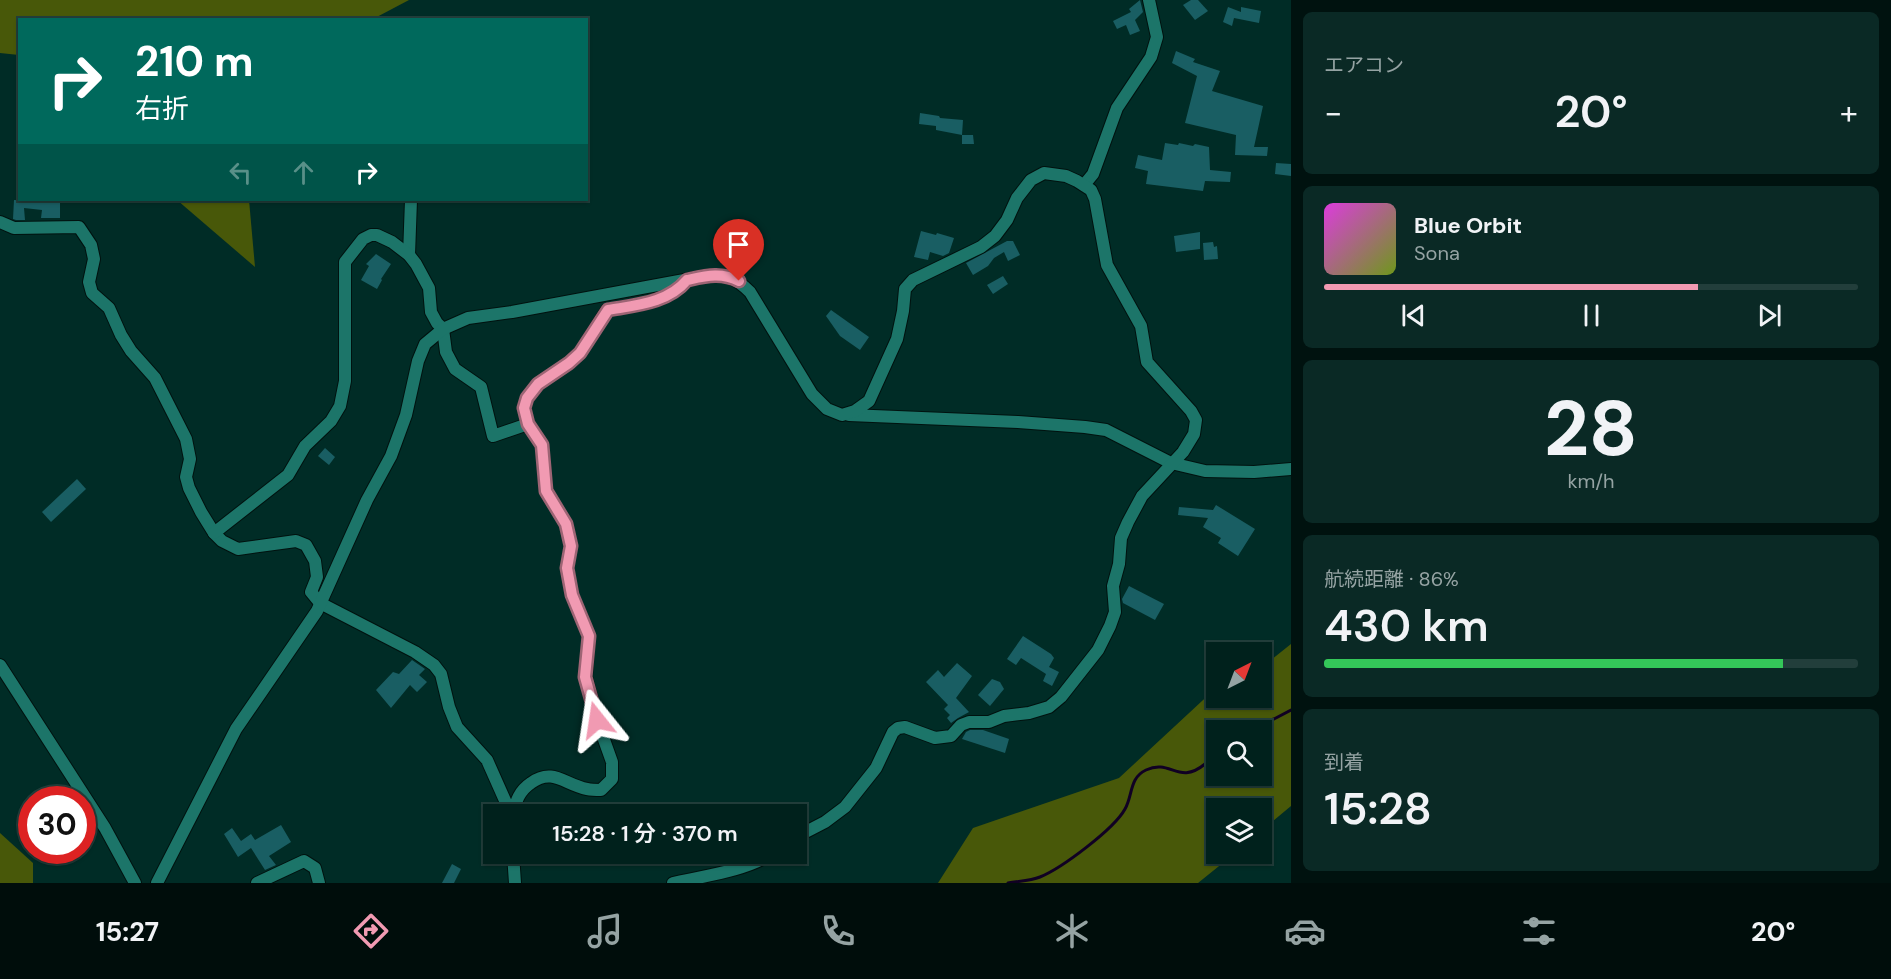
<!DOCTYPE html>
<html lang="ja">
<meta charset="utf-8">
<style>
:root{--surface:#00211c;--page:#0a2925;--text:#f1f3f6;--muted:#95a3a3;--line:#223e3b;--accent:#f19ab2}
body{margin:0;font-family:"DM Sans","Noto Sans JP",sans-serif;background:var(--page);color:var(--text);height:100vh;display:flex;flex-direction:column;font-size:22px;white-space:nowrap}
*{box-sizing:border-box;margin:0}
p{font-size:20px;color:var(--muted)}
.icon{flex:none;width:33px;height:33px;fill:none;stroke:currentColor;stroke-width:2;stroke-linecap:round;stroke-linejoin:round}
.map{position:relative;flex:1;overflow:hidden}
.sheet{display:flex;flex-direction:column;gap:12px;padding:12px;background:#00120f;width:600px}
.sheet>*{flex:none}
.hud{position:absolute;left:18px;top:18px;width:570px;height:183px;border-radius:0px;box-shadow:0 2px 4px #0004,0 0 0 2px var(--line);background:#00695c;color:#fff;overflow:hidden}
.needle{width:39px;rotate:42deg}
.fabs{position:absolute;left:1206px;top:642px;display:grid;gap:12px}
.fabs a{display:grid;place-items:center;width:66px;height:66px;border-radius:0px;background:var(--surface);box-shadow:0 2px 4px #0004,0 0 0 2px var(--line);font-size:30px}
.speed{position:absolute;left:18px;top:786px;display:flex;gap:12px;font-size:30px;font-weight:700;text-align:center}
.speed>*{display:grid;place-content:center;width:78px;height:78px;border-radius:50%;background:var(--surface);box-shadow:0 2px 4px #0004,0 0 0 2px var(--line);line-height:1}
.speed .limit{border:9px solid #d22;background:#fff;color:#111}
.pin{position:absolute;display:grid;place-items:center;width:51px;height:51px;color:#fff;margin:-62px -26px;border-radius:50% 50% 50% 0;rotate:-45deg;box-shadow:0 0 6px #0007}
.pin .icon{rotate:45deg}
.me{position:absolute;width:66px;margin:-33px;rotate:345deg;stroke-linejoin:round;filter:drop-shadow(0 0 4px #0008)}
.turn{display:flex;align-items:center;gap:21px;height:126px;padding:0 18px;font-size:27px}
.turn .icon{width:78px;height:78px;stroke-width:2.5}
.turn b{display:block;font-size:42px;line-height:51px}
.lanes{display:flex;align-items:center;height:57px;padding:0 18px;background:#0003;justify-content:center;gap:30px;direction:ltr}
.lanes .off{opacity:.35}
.big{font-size:45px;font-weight:600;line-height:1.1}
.sheet .card{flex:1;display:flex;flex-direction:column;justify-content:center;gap:9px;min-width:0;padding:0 21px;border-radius:9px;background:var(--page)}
.sheet .dial{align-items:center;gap:0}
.dial b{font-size:78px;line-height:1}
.song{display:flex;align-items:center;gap:18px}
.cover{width:72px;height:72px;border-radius:9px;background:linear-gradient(135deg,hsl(300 70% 55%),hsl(80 70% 35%))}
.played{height:6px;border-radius:3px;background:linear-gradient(90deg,var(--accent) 70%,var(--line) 70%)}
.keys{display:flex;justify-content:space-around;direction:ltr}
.heat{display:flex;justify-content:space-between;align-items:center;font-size:33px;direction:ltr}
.charge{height:9px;border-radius:4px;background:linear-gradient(90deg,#34c759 86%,var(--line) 0)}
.trip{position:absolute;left:483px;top:804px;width:324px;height:60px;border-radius:0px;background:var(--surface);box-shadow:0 2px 4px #0004,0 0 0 2px var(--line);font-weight:600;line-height:60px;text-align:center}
.tab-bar{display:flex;height:96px;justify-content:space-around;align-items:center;background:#000d0b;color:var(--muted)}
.tab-bar .icon{width:42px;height:42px}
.tab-bar .on{color:var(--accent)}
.tab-bar b{font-size:27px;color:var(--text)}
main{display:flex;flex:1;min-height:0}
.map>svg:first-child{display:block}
</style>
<main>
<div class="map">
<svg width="1291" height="883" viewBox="0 0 1291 883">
<rect width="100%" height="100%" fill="#002c26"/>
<g fill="#485809" fill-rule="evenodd">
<path d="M0 0H409L373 19 20 20 19 55 0 53Z"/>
<path d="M177 200H249L255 267Z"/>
<path d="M1291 644V806L1262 830V808H1216V854H1234L1198 883H938L973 828 1119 778 1216 688V698H1262V667ZM1216 730H1262V776H1216Z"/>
<path d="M0 833 33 863V883H0Z"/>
</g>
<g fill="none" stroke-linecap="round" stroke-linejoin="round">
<g stroke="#100023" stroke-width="3">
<path d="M1235 730 1274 719 1291 710"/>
<path d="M1008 883C1019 881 1030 881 1040 877 1062 868 1114 829 1125 809 1133 795 1129 778 1146 770 1171 758 1178 786 1205 764 1211 760 1214 757 1216 751"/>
</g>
</g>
<g fill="#195e63">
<path d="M1140 0 1143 12 1135 20 1140 31 1130 35 1126 25 1117 29 1113 21 1131 12 1129 9Z"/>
<path d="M1191 0H1198L1208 11 1195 20 1183 5Z"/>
<path d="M1228 7 1241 12V7L1261 11 1259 23 1234 18 1232 26 1223 22Z"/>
<path d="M1176 51 1195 59 1193 62 1220 71 1212 91 1263 106 1254 147H1268L1267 156 1235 155 1236 135 1185 123 1197 76 1172 63Z"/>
<path d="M920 113 939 116 940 118 963 120 962 135 936 130V126L919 124Z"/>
<path d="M962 135H973L974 144H962Z"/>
<path d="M1165 143 1178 145 1179 143 1193 146 1195 144 1209 147 1210 170 1231 172 1230 182 1205 181 1203 191 1146 184 1148 171 1135 168 1138 155 1162 160Z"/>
<path d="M1276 163 1291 164V176L1275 174Z"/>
<path d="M14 200 60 202V218H41L42 210 24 208 25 220H16L13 219Z"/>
<path d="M921 231 936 235 937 233 954 238 949 253 943 256 930 252 928 260 914 257Z"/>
<path d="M1200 232V249L1176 252 1174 236Z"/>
<path d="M1007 241H1013L1020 255 1008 261 1004 252 994 258 988 266 973 275 966 263Z"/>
<path d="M1213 242 1214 247 1217 246 1218 259 1204 260 1203 243Z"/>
<path d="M376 254 391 264 381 279 382 280 377 289 361 280 369 266 366 264Z"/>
<path d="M1003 276 1008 284 993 294 987 285Z"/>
<path d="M831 310 869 337 860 350 840 336 826 316Z"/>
<path d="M325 448 335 457 329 465 318 456Z"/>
<path d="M77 479 86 489 51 522 42 512Z"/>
<path d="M1216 505 1255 529 1238 556 1218 543 1221 538 1203 527 1208 518 1178 515 1179 507 1213 510Z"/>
<path d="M1129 586 1164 604 1155 620 1123 603 1122 599Z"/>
<path d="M1023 636 1051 654 1054 658 1049 667 1059 672 1052 686 1043 681 1046 674 1021 658 1016 665 1007 659Z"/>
<path d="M412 660 425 669 419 675 427 682 417 692 410 685 391 708 376 690 393 672 399 674Z"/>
<path d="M957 663 972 676 956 698 969 712 958 718 951 723 947 718 950 715 944 709 948 705 926 682 938 670 944 677Z"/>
<path d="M992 679 1000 682 1004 689 990 706 978 695Z"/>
<path d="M970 730H983L1009 739 1005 753 962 739 966 732Z"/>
<path d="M281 825 291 842 269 856 276 865 265 870 251 848 238 857 224 834 232 828 241 841 251 834 255 840Z"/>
<path d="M452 864 461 869 454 883H442Z"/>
</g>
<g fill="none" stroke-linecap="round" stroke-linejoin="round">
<defs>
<g id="minor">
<path d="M1084 185 1093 174 1117 108 1151 57 1157 37 1149 0"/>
<path d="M0 222 14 228 79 227 91 245 94 259 89 282 92 293 109 308 121 335 131 351 155 378 186 439 190 459 186 477 189 488 201 512 214 533 222 541 238 549 296 541 306 545 315 561 317 577 311 592 320 603 415 652 434 665 441 674 449 707 457 727 487 760 511 814"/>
<path d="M409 255 411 200"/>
<path d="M849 415 1018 422 1085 427 1106 430 1171 463 1205 471 1254 472 1291 469"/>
<path d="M214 533 288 475 305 446 331 421 340 406 345 381V262L363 239 371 235H377L392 242 409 255 416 264 429 288 431 312 437 323 443 329 446 352 455 369 481 387 493 436 528 424"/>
<path d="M0 665 105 828 135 883"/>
<path d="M513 814C516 801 519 791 531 783 553 767 565 785 587 789 592 790 597 790 601 790L612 779V762L597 720 586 677 589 636 572 595 567 568 571 545 566 524 546 491 542 445 528 424 524 408 527 398 538 384 569 363 580 353 607 310C636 305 668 303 687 280"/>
<path d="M513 854 515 883"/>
<path d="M157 883 236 729 317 611 367 500 391 456 406 415 418 361 425 344 443 329 468 318 512 312 706 276C725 273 736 278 750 292L812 394 827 409 842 415 855 411 869 401 897 339 903 311 905 289 913 280 981 247 995 236 1007 220 1017 198 1031 180 1044 173 1066 176 1077 181 1091 190 1095 199 1107 265 1141 326 1147 362 1191 411 1196 420 1194 434 1183 452 1142 496 1128 522 1121 538 1119 564 1113 586 1115 612 1110 626 1098 650 1061 697 1049 707 1029 713 1004 716 989 722H969L961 725 951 736 935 738 905 727 898 728 893 732 876 768 845 807 825 822 796 837"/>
<path d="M257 883 304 861 315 868 319 883"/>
<path d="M673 883C699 877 750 870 770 854"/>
</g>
</defs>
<use href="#minor" stroke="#00120f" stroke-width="14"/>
<use href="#minor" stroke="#1c7569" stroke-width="12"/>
</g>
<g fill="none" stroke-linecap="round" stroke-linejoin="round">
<defs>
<path id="route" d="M597 720 585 677 589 636 572 595 567 568 571 546 566 524 546 491 542 445 528 424 524 408 527 398 538 384 569 363 580 353 608 310C636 305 668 303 687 280 706 276 721 272 739 281"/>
</defs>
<use href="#route" stroke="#9d6474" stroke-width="15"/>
<use href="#route" stroke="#f19ab2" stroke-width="10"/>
</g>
</svg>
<div class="fabs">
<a><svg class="needle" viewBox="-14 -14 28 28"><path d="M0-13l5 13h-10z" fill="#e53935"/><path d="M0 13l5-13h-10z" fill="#95a3a3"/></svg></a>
<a><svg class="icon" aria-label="search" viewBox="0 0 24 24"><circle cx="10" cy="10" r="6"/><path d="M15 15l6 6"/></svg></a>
<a><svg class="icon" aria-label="layers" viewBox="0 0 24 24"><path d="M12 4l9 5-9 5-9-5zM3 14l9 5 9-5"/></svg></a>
</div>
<div class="speed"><div class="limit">30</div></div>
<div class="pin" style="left:739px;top:281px;background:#d93025"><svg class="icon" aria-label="arrive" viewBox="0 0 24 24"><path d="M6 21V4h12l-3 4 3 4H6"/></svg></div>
<svg class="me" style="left:597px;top:720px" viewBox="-20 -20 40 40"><path d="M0-17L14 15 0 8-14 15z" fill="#f19ab2" stroke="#fff" stroke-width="4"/></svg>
<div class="trip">15:28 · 1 分 · 370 m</div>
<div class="hud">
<div class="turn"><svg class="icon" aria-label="right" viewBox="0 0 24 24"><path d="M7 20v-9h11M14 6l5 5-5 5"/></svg><div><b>210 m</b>右折</div></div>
<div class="lanes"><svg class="icon off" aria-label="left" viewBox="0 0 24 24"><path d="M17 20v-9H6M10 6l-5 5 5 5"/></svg><svg class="icon off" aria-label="ahead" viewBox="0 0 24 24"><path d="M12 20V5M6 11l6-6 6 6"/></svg><svg class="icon" aria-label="right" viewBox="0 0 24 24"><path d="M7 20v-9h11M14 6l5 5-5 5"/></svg></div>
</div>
</div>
<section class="sheet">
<div class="card"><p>エアコン</p>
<div class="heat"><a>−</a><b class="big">20°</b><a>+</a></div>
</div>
<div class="card">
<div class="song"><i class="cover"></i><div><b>Blue Orbit</b><p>Sona</p></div></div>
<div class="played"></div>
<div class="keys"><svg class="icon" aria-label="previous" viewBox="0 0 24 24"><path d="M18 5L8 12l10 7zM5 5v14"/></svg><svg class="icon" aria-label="pause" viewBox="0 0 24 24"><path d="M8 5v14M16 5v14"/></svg><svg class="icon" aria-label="next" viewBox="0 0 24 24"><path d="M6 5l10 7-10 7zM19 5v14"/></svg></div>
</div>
<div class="card dial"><b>28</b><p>km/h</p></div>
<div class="card"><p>航続距離 · 86%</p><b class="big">430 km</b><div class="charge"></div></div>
<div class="card"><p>到着</p><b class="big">15:28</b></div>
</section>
</main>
<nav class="tab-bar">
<b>15:27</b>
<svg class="icon on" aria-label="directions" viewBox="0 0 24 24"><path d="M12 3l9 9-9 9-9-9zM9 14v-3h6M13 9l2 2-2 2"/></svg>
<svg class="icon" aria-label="music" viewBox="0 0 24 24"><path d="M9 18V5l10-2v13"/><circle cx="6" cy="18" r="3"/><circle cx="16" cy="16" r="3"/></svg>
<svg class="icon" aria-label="phone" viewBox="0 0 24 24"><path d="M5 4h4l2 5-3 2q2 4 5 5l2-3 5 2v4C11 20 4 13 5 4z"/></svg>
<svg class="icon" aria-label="climate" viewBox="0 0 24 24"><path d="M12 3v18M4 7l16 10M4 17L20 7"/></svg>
<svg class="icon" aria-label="car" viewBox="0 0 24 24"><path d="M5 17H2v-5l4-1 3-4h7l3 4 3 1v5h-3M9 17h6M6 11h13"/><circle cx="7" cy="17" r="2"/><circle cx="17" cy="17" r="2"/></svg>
<svg class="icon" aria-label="filters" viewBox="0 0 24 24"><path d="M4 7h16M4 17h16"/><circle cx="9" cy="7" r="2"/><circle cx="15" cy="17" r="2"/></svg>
<b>20°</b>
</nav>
